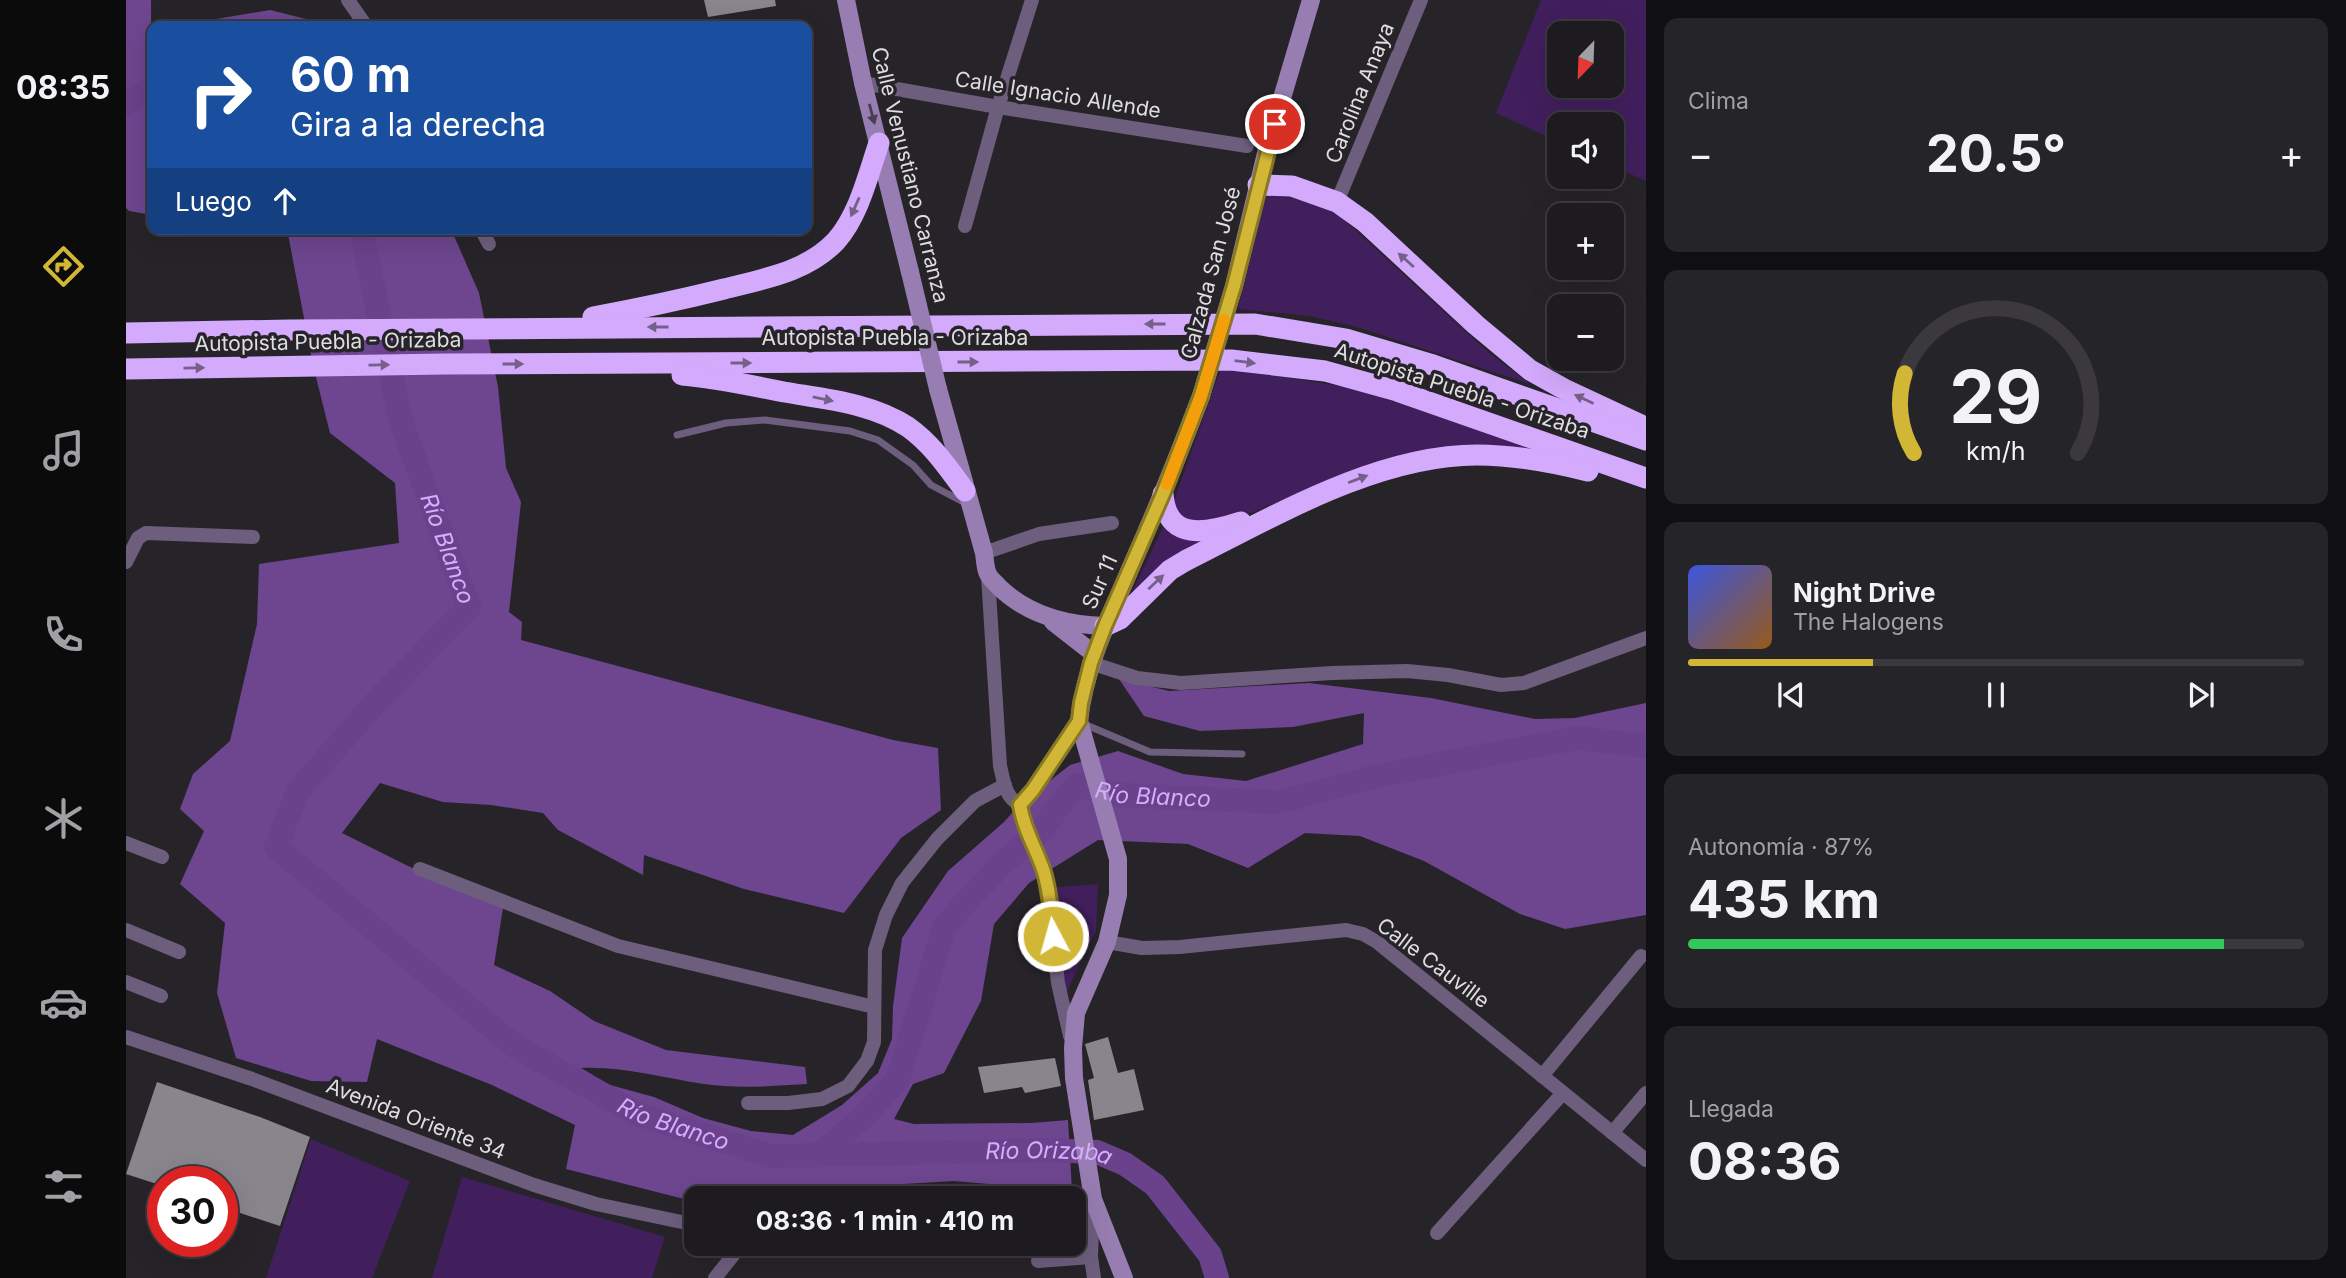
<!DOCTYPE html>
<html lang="es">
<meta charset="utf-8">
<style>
:root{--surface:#1d1b1f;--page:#252428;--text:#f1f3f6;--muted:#a0a1a4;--line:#3b393d;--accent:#d2b736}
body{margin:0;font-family:Inter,sans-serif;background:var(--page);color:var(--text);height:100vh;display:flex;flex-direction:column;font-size:26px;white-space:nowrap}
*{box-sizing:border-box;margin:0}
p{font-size:23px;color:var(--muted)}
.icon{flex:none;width:38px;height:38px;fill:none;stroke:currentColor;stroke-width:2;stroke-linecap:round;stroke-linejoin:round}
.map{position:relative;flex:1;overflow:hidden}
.side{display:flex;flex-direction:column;gap:18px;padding:18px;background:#100f11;width:700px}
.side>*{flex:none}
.hud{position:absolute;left:21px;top:21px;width:665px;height:214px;border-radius:14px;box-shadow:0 7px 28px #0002,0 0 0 2px var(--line);background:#1a4fa0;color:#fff;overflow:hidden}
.needle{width:46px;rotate:203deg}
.fabs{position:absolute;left:1421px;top:21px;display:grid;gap:14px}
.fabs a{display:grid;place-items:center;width:77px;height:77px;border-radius:14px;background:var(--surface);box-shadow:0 7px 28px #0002,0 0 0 2px var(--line);font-size:35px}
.speed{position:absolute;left:21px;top:1166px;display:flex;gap:14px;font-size:35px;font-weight:700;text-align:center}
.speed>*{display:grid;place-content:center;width:91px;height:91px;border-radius:50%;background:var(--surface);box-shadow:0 7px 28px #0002,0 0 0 2px var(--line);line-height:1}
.speed .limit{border:10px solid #d22;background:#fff;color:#111}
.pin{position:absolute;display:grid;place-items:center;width:60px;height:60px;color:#fff;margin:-30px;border:4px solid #fff;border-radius:50%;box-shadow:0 2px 7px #0007}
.me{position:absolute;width:77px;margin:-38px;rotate:354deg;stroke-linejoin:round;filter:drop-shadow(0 0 5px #0008)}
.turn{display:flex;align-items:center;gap:24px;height:147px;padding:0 28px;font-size:32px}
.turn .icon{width:91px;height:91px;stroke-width:2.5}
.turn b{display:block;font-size:49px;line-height:60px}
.then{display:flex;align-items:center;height:66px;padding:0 28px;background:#0003;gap:14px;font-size:26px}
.big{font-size:52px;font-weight:700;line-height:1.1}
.side .tile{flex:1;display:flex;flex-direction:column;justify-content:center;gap:10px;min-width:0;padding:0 24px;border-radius:14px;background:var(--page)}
.side .dial{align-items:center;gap:0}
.dial svg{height:182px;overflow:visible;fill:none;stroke:var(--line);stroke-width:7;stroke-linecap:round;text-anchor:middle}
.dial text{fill:var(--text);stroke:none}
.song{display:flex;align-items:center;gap:21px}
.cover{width:84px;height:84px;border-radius:10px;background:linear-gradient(135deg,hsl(230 70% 55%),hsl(30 70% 35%))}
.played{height:7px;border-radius:4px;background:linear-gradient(90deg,var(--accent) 30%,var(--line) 30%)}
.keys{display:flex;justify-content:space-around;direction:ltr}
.heat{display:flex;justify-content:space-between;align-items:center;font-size:38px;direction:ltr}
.charge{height:10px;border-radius:5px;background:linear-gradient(90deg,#34c759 87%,var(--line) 0)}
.trip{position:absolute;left:558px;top:1186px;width:402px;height:70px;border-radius:14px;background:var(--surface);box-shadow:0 7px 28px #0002,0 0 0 2px var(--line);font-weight:700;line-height:70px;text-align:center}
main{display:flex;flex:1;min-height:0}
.menu{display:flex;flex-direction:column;width:126px;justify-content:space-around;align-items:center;background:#0c0b0c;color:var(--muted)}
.menu .icon{width:49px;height:49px}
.menu .selected{color:var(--accent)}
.menu b{font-size:32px;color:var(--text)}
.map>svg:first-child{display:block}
</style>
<main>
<nav class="menu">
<b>08:35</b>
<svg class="icon selected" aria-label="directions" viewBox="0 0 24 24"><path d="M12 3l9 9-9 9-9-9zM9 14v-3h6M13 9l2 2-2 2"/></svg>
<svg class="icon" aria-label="music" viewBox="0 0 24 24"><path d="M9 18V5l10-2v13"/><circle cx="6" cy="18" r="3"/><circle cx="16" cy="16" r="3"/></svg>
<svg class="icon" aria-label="phone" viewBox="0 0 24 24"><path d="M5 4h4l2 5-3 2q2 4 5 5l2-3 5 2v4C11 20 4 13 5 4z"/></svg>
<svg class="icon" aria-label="climate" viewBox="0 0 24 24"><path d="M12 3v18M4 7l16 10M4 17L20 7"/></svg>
<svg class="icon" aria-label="car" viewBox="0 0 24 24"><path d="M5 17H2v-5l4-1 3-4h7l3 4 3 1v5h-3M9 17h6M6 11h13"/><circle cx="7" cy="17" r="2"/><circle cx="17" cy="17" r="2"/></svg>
<svg class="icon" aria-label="filters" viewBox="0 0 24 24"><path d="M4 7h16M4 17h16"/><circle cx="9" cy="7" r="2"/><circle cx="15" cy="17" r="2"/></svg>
</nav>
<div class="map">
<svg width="1520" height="1278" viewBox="0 0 1520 1278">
<rect width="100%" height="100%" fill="#272429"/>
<g fill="#411f5d" fill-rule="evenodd">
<path d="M1415 0H1520V181L1486 166V124H1433V142L1370 113ZM1433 33H1486V86H1433Z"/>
<path d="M1154 194 1189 203 1215 217 1363 353 1404 384 1231 327 1184 316 1112 309 1137 207 1142 195Z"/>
<path d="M1095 368 1228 388 1421 453 1231 470 1127 512 1085 525H1066L1048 512V501Z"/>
<path d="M1037 527C1056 543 1067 542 1091 537L1000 605Z"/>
<path d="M972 884 970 931 940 993 926 897 932 887Z"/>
<path d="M185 1139 284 1181 246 1278H140Z"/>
<path d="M336 1177 539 1237 526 1278H306Z"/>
</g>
<g fill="#6d468f">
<path d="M0 0H25L26 215 3 211 0 208Z"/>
<path d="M144 10 208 26H49Z"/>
<path d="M161 229H325L353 293 372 387 380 468 395 502 383 612 396 622 395 640 767 740 812 748 815 810 775 838 718 913 618 889 518 855 517 875 432 830 417 813 365 805 317 802 254 783 216 833 280 865 377 908 368 965 424 991 468 1021 540 1050 679 1067 681 1084C647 1086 613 1089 578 1084 537 1078 497 1066 455 1068L484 1085 528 1097 577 1118 625 1131 667 1135 716 1105 752 1073 766 1039 767 1006 776 938 822 871 878 822 893 805 944 765 992 751 1057 774 1120 781 1237 744 1238 713 1167 727 1074 731 1018 716 993 679 1043 691 1183 683 1305 698 1409 719 1449 718 1520 703V915L1439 929 1394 914 1298 861 1234 836 1179 833 1122 868 1062 844 972 840 903 883 868 924 855 1001 818 1073 787 1084 768 1119 788 1124 905 1123 942 1120 946 1191 828 1181 676 1190 674 1199H570V1202L440 1169 449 1125 366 1085 251 1039 241 1082 185 1081 110 1058 91 993 99 923 54 884 78 831 54 809 67 774 104 741 131 624 133 564 273 543 269 483 204 433 187 365Z"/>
</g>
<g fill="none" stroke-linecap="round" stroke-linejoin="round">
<g stroke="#69428b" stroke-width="24">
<path d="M0 103 26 88"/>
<path id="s1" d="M235 229 275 422 343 607 250 702 172 791 150 847 390 1047 512 1114 644 1156 694 1155 740 1114 772 1079 818 928 843 898 881 859 916 831 932 807 951 785 995 795 1152 802 1256 775 1451 738 1520 746"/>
<path id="s2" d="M694 1155 918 1150 971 1152 999 1164 1029 1185 1084 1255 1091 1278"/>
</g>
</g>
<g fill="#88858c">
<path d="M578 0H649L650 6 582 17Z"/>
<path d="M982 1037 992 1073 1008 1069 1018 1110 968 1120 962 1080 968 1078 959 1044Z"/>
<path d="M929 1058 935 1086 899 1093 896 1087 858 1093 852 1067Z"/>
<path d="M31 1082 134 1117 184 1137 154 1226 96 1207V1181H37V1186L0 1174Z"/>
</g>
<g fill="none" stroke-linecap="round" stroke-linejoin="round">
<g stroke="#6e5e7e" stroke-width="7">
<path d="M551 435 600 423 639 420 724 431 752 440 787 465 805 485 841 504"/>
<path d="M958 724 1024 752 1116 754"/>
</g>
<g stroke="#6e5e7e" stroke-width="14">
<path d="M222 0 240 26"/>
<path d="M737 83 872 107 1121 146"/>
<path d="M1211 202 1295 0"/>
<path d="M839 226 872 107 906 0"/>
<path d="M355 229 363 244"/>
<path d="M858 553 913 534 986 523"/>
<path d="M0 562 12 538 20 533 127 537"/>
<path d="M862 576 874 766C878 782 879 797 894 805L900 832 917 869 922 889 932 983 944 1036"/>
<path d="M965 663 1011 678 1055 683 1206 673 1281 671 1322 675 1375 685 1398 683 1520 638"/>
<path d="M894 805 907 791 953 721"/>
<path d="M0 843 36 857"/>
<path d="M294 869 492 946 748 1007"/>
<path d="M0 930 53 952"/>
<path d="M981 942 1016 948 1054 947 1220 930 1237 934 1251 942 1520 1160"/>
<path d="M0 982 35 996"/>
<path d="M0 1037 126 1079 408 1185 470 1204 570 1225"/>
<path d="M1416 1076 1515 956"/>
<path d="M622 1103H662L696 1099 722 1086 741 1061 748 1042 749 950 760 915 776 883 811 839 849 801 879 785"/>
<path d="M1486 1133 1520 1093"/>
<path d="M948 1202 967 1199 965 1257 968 1278"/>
<path d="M1311 1233 1437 1093"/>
<path d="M912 1261 965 1257"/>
<path d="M589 1278 616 1244"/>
</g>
<g stroke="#977db1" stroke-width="18">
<path d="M720 0 737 83 784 272"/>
<path d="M1108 286 1141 149 1185 0"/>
<path d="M812 389 858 553C859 559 859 568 862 574 864 579 870 583 873 587 902 615 940 625 979 626"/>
<path d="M927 622 968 654"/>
<path d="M998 1278 967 1199 948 1078 947 1048 950 1013 981 942 992 895V859L953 721C959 664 986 613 1008 560 1032 506 1054 451 1075 396"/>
</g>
<g stroke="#d3aafc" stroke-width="21">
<path d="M1132 185 1166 186 1211 202 1239 222 1350 325 1404 370 1438 389 1515 425"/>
<path d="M467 317C511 309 554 300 598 289 637 279 681 272 710 241 733 215 742 175 753 143"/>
<path d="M0 333 164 330 1129 324 1220 339 1304 364 1520 440"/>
<path d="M0 369 319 364 1105 360 1199 371 1271 391 1520 478"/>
<path d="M556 375C590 378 624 385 658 392 699 399 746 403 782 427 806 444 822 468 839 491"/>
<path d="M1037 494C1041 542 1081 533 1115 522"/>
<path d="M979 626 994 619 1044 570 1059 561C1147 517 1251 455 1351 455 1389 455 1426 462 1462 471"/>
</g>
<g stroke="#977db1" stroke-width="18">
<path d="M784 272 812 389"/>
<path d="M1075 396 1108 286"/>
</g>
</g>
<defs><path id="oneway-solid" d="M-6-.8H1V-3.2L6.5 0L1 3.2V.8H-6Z" transform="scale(1.75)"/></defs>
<use fill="#493f52" href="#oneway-solid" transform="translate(746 114) rotate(75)"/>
<g fill="#746088">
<use href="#oneway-solid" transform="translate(729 207) rotate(114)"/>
<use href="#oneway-solid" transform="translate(1280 260) rotate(-138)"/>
<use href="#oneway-solid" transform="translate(1029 324) rotate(180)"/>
<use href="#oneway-solid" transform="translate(532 327) rotate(180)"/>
<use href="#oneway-solid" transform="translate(842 362)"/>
<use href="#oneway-solid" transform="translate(1119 362) rotate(7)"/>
<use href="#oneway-solid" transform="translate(615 363)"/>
<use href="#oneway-solid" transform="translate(387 364)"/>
<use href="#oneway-solid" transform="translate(253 365) rotate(-1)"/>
<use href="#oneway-solid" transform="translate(68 368) rotate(-1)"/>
<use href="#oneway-solid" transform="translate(697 399) rotate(11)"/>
<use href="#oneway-solid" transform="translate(1458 399) rotate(-155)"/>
<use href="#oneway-solid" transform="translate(1232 479) rotate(-21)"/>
<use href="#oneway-solid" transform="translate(1030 582) rotate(-43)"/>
</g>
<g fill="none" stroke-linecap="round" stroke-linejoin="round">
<defs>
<path id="route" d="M927 936C925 914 924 890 917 869 909 846 898 830 894 805L907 790 953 721 955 703 965 663 979 626 1037 494 1075 396 1108 286 1149 124"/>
</defs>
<use href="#route" stroke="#887723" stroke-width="18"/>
<use href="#route" stroke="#d2b736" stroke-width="12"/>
<path stroke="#f59e0b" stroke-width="12" d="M1041 484 1075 396 1098 320"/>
</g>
<g text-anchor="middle" stroke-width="7" stroke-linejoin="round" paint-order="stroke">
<g font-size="21" fill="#dedde0" stroke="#272429">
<text transform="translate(1234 93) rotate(-68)" y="7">Carolina Anaya</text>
<text transform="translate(932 95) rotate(9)" y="7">Calle Ignacio Allende</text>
<text transform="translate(784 175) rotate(76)" y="7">Calle Venustiano Carranza</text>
<text transform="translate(1085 273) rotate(-75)" y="7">Calzada San José</text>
<text x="769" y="345">Autopista Puebla - Orizaba</text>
<text transform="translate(202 342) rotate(-1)" y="7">Autopista Puebla - Orizaba</text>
<text transform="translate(1336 391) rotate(18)" y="7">Autopista Puebla - Orizaba</text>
<text transform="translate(974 582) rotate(-66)" y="7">Sur 11</text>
<text transform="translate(1307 963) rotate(37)" y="7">Calle Cauville</text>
<text transform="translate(290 1119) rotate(21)" y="7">Avenida Oriente 34</text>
</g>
<g font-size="23" font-style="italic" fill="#d5acfe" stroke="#272429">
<text dy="8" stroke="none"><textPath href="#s1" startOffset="332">Río Blanco</textPath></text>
<text dy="8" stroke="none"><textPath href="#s1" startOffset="1886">Río Blanco</textPath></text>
<text dy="8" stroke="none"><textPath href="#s1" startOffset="1194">Río Blanco</textPath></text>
<text dy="8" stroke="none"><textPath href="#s2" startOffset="229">Río Orizaba</textPath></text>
</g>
</g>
</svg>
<div class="fabs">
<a><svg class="needle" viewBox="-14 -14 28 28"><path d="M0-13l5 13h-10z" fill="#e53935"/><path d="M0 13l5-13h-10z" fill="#a0a1a4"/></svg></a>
<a><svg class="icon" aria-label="sound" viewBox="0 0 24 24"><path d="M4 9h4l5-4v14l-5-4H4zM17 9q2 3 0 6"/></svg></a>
<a>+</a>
<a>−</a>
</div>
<div class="speed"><div class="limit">30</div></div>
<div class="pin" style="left:1149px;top:124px;background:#d93025"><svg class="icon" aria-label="arrive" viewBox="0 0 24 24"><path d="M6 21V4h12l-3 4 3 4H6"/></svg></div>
<svg class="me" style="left:927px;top:936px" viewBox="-20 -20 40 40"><circle r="17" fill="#d2b736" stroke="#fff" stroke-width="3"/><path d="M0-11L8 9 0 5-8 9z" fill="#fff"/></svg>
<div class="trip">08:36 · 1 min · 410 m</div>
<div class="hud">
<div class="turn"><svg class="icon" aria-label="right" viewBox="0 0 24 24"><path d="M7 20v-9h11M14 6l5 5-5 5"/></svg><div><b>60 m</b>Gira a la derecha</div></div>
<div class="then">Luego<svg class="icon" aria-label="ahead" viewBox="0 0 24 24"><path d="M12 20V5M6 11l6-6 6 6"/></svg></div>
</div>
</div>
<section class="side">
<div class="tile"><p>Clima</p>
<div class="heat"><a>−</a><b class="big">20.5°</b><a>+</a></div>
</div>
<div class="tile dial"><svg viewBox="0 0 100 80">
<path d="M14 69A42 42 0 1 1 86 69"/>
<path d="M14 69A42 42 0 0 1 10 34" stroke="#d2b736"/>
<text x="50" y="56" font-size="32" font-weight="700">29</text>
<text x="50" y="72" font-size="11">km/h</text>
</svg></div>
<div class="tile">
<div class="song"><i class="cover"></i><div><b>Night Drive</b><p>The Halogens</p></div></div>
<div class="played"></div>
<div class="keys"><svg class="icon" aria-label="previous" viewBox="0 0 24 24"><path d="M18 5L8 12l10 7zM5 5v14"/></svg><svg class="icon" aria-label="pause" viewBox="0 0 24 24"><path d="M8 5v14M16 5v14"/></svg><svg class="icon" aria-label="next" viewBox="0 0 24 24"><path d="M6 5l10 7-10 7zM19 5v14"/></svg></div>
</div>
<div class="tile"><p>Autonomía · 87%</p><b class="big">435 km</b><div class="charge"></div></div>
<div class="tile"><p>Llegada</p><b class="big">08:36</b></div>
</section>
</main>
